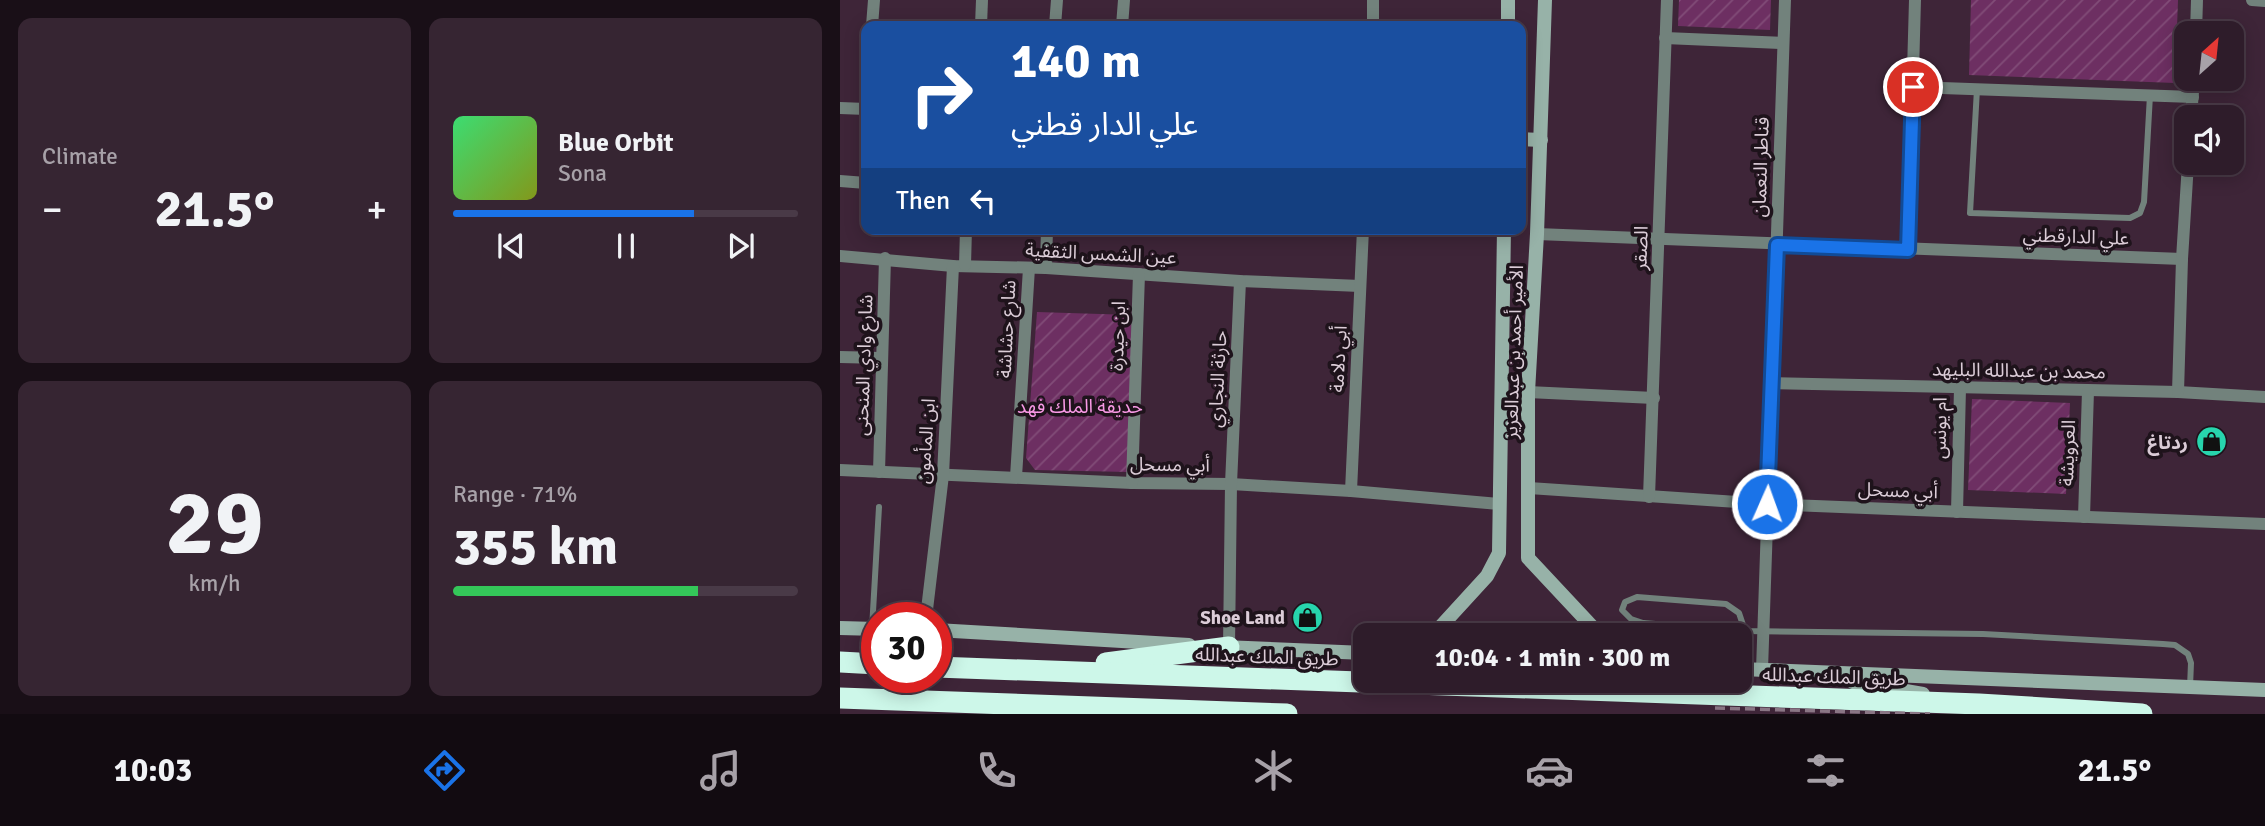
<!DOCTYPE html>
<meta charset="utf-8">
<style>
:root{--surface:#2e1c2a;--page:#362532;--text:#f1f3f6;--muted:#a7a1a8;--line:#493a47;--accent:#1a73e8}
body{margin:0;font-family:Signika,"Noto Sans Arabic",sans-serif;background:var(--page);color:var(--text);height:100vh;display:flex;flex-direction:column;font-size:26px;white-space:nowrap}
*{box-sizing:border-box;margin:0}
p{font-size:23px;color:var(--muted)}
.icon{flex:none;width:38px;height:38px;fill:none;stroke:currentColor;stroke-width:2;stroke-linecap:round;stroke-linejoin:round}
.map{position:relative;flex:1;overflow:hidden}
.sheet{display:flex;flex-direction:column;gap:18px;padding:18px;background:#190f17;width:840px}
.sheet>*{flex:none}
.guide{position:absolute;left:21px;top:21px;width:665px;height:214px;border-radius:14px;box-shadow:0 4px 18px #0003,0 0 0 2px var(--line);background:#1a4fa0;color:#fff;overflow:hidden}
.needle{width:46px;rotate:27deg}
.tools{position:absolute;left:1334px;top:21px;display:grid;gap:14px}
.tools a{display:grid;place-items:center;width:70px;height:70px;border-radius:14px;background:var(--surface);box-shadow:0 4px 18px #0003,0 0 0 2px var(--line);font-size:35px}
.speed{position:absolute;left:21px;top:602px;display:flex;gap:14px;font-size:35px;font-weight:700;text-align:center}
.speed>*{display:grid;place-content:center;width:91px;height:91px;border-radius:50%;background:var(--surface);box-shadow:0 4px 18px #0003,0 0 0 2px var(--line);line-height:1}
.speed .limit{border:10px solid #d22;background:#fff;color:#111}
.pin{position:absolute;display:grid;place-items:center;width:60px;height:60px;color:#fff;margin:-30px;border:4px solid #fff;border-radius:50%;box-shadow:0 2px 7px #0007}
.me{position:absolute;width:77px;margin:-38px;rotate:2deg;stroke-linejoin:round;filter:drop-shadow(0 0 5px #0008)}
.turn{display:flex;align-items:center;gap:24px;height:147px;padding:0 35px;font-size:32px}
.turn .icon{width:91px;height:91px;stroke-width:2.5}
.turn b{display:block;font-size:49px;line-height:60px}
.then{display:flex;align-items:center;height:66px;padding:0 35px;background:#0003;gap:14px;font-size:26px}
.big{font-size:52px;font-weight:700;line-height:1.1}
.sheet .widget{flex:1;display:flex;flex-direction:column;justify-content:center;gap:10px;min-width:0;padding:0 24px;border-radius:14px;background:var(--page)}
.sheet .dial{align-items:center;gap:0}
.dial b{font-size:91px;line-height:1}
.song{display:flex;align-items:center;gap:21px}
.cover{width:84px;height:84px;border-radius:10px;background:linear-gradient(135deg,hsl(140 70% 55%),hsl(70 70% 35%))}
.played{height:7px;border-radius:4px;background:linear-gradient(90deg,var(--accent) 70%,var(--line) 70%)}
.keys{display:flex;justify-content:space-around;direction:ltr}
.heat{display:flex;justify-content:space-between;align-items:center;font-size:38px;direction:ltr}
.charge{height:10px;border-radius:5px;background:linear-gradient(90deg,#34c759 71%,var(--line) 0)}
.sheet .tiles{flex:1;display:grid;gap:18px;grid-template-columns:repeat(2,1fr)}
.trip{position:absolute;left:513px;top:623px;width:399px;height:70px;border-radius:14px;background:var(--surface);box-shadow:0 4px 18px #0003,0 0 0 2px var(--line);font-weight:700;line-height:70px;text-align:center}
.dock{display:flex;height:112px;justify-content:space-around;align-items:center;background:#120b11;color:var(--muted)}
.dock .icon{width:49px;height:49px}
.dock .on{color:var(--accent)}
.dock b{font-size:32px;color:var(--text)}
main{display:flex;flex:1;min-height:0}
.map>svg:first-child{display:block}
</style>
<main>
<section class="sheet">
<div class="tiles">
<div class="widget"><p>Climate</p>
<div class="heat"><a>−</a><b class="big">21.5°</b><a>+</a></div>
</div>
<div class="widget">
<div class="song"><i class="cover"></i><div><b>Blue Orbit</b><p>Sona</p></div></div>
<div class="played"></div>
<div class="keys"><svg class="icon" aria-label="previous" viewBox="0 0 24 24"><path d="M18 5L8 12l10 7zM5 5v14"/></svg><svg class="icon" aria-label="pause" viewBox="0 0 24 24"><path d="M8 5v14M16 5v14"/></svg><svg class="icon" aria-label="next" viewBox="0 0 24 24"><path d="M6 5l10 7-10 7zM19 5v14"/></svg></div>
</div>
<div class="widget dial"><b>29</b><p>km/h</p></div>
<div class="widget"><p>Range · 71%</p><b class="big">355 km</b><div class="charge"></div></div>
</div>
</section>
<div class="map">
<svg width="1425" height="714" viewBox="0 0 1425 714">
<defs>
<pattern id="garden-furrows" width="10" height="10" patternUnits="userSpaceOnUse" patternTransform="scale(1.75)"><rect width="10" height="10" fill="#6d2f62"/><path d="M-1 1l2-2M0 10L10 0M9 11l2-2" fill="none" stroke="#814c78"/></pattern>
</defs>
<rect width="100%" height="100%" fill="#3e2538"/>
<g fill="url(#garden-furrows)">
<path d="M839 0H931L930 30 838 26Z"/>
<path d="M1131 0H1338L1335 83 1129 75Z"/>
<path d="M197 312 292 315 288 472 195 470 186 458Z"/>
<path d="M1132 399 1230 403 1226 494 1128 490Z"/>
</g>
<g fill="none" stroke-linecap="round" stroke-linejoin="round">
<g stroke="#72827c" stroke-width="6">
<path d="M1137 89 1130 213 1290 218 1300 213 1304 202 1310 95"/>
<path d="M803 623 802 629 807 635"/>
<path d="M32 629 39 507"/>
<path d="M905 631 899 613 886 604 797 597 785 602 782 610 791 619 803 623 905 631 1143 634 1323 644 1335 645 1348 654 1351 663 1350 687"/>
</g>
<g stroke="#72827c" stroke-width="12">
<path d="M1412 0 1425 1"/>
<path d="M32 26 34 0"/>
<path d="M141 26 142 0"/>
<path d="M215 26 217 0"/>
<path d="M282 26 284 0"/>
<path d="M533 26V0"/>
<path d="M1356 33 1357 0"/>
<path d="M825 38 943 43"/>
<path d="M1073 87 1353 97"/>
<path d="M0 108 26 109"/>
<path d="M1351 117 1354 79"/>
<path d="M0 181 26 183"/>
<path d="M697 234 1342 259"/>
<path d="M1068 250 1075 0"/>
<path d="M0 256 113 266 206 268 400 281 520 286"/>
<path d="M125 265 126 229"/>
<path d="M206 268 207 229"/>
<path d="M0 357 41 358"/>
<path d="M932 383 1338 392 1425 397"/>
<path d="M688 392 814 398"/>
<path d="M1338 392 1342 259 1348 163"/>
<path d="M0 470 292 483 391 484 511 491 659 504"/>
<path d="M39 472 45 258"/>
<path d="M176 477 189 268"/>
<path d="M292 483 299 274"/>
<path d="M689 488 927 504 1425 524"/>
<path d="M511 491 523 229"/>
<path d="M809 497 827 0"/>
<path d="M1117 512 1120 388"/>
<path d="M1244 517 1248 391"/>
<path d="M86 618 103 475 113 266"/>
<path d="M389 647 391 484 400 281"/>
<path d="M922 670 945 0"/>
</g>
<g stroke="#97b2a8" stroke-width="14">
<path d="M705 0 697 234 688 392V558L760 635"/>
<path d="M668 26V0"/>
<path d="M681 139 701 140"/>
<path d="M0 628 37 629"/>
<path d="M96 630 349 645"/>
<path d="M593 635 647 576 659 553 664 229"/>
<path d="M383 647 525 653"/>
<path d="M900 669 1425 690"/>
<path d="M1013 682 1083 694"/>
</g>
<g stroke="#cdf7e9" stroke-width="21">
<path d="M0 662 37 664"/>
<path d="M266 663 389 647"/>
<path d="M96 667 1139 704 1302 714"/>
<path d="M0 698 447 714"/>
</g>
<path stroke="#8a7685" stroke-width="3.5" stroke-dasharray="10 5" stroke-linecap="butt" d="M875 708 1090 714"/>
</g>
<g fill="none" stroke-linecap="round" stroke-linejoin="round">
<defs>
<path id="route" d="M927 504 937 245 1068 250 1073 87"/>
</defs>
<use href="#route" stroke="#114b97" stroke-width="18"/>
<use href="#route" stroke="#1a73e8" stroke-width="12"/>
</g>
<defs>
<symbol id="shop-disc" viewBox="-11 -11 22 22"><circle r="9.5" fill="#27d5ad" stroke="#1e131b"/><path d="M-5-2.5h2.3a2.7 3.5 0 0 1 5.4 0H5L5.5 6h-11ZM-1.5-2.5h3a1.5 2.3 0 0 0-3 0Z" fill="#111"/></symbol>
</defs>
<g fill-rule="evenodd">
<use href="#shop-disc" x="1354" y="424" width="35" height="35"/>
<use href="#shop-disc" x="450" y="600" width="35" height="35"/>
</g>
<g text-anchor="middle" stroke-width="7" stroke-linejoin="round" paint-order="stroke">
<g font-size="19" fill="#dbccd7" stroke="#1e131b">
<text transform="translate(920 167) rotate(-88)" y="7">قناطر النعمان</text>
<text transform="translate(1236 236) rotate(2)" y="7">علي الدارقطني</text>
<text transform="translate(800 248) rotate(-88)" y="7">الصقر</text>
<text transform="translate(261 253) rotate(3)" y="7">عين الشمس الثقفية</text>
<text transform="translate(166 329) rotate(-87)" y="7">شارع حشاشة</text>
<text transform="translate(277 336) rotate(-88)" y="7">ابن حيدرة</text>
<text transform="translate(673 352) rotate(-88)" y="7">الأمير أحمد بن عبدالعزيز</text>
<text transform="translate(498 359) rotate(-87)" y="7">أبي دلامة</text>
<text transform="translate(23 365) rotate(-88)" y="7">شارع وادي المنحنى</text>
<text transform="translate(1179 370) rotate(1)" y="7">محمد بن عبدالله البليهد</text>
<text transform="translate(377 379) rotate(-87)" y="7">حارثة النجاري</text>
<text transform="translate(1099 428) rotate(-89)" y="7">ام يونس</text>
<text transform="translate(85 441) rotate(-86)" y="7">ابن المأمون</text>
<text transform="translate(1227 453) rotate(-88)" y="7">العرويشة</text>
<text transform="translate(330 464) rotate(1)" y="7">أبي مسحل</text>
<text transform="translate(1058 490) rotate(2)" y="7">أبي مسحل</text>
<text transform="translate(427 656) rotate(2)" y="7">طريق الملك عبدالله</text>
<text transform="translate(994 676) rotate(2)" y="7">طريق الملك عبدالله</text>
</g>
<g font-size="19" fill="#f899e5" stroke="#1e131b">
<text x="240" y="413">حديقة الملك فهد</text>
</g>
<g font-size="19" font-weight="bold" fill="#dbccd7" stroke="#1e131b" text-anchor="end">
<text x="1348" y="449">ردتاغ</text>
<text x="445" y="624">Shoe Land</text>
</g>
</g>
</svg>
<div class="tools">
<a><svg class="needle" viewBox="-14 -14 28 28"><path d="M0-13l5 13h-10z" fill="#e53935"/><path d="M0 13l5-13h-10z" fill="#a7a1a8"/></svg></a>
<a><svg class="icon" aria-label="sound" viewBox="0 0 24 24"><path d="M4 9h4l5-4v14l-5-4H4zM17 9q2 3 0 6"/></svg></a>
</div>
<div class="speed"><div class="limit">30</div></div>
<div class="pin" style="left:1073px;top:87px;background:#d93025"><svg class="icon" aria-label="arrive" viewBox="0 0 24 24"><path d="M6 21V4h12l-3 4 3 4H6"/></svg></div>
<svg class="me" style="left:927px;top:504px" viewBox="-20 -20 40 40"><circle r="17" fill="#1a73e8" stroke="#fff" stroke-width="3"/><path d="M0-11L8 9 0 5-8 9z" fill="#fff"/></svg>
<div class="trip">10:04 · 1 min · 300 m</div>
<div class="guide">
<div class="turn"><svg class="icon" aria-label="right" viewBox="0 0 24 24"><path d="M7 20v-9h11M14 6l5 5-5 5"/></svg><div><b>140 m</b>علي الدار قطني</div></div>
<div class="then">Then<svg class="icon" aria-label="left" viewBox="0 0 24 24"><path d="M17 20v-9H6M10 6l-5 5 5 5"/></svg></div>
</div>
</div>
</main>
<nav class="dock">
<b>10:03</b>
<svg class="icon on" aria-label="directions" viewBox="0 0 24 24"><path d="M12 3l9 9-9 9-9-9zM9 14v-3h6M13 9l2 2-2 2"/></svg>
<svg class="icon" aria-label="music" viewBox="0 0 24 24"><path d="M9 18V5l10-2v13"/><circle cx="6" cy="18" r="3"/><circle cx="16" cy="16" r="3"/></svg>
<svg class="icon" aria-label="phone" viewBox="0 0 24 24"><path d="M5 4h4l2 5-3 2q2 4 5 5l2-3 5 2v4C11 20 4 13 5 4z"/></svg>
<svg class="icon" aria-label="climate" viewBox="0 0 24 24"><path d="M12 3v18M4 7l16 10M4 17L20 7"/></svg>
<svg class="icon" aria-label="car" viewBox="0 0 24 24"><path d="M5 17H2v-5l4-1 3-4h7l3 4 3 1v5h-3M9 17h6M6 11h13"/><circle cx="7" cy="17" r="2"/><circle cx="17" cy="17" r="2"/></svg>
<svg class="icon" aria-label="filters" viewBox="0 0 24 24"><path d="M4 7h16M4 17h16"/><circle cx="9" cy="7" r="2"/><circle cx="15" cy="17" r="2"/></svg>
<b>21.5°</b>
</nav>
